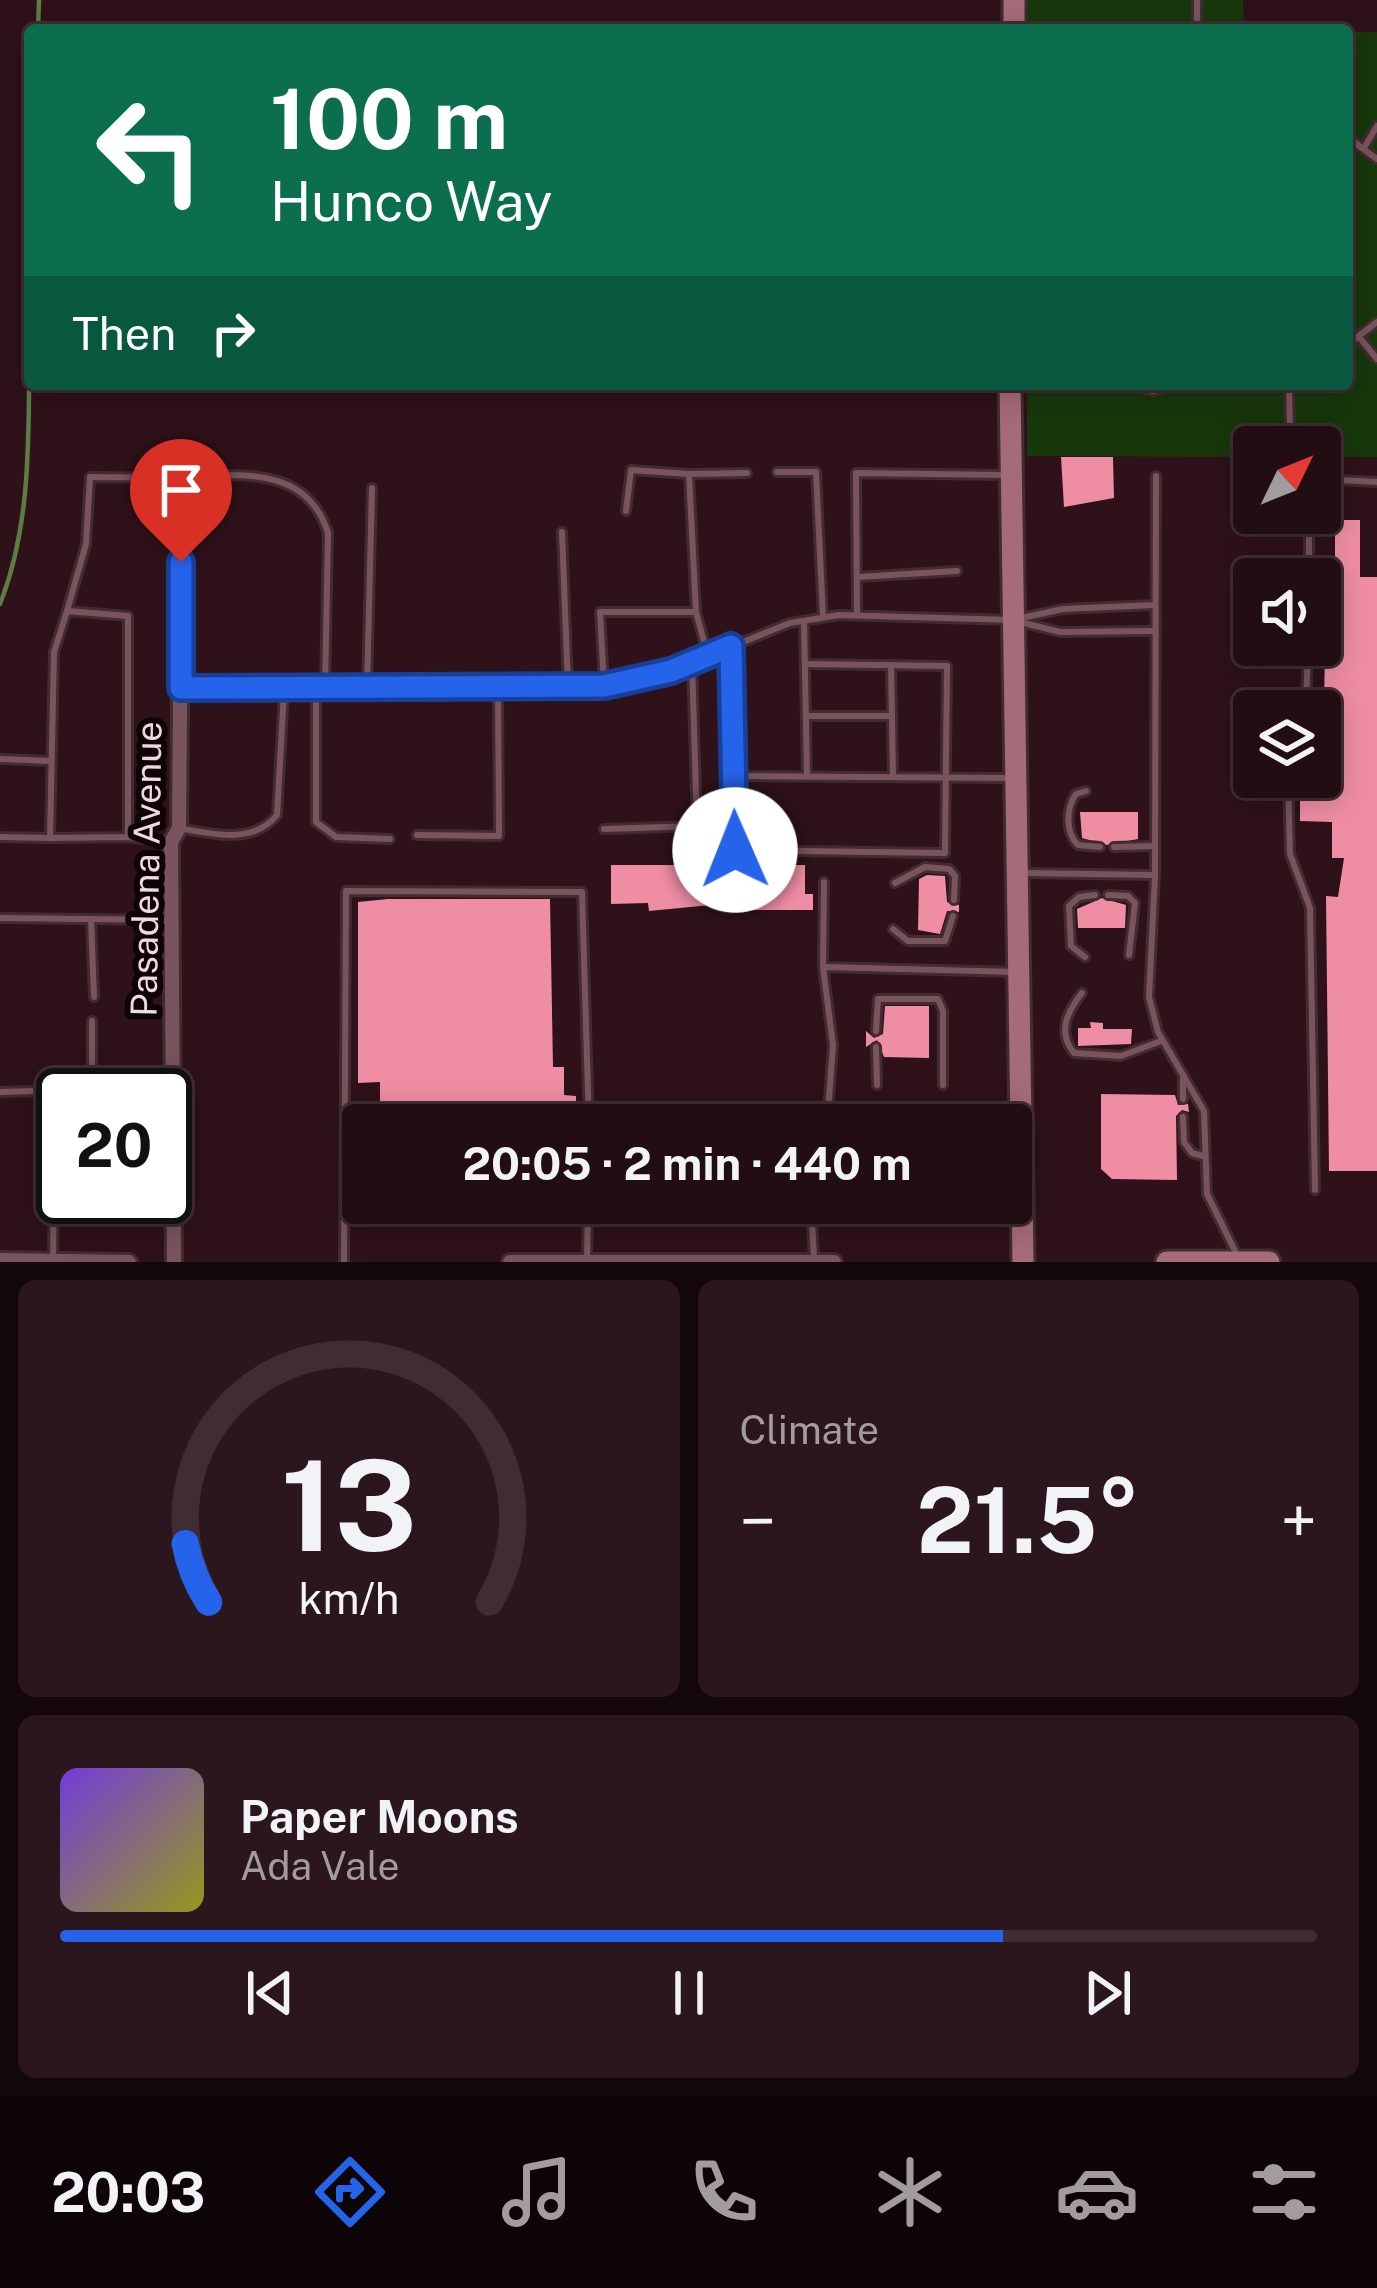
<!DOCTYPE html>
<meta charset="utf-8">
<style>
:root{--surface:#220d13;--page:#2a161c;--text:#f1f3f6;--muted:#a29ca0;--line:#3f2d33;--accent:#2563eb}
body{margin:0;font-family:"Public Sans",sans-serif;background:var(--page);color:var(--text);height:100vh;display:flex;flex-direction:column;font-size:45px;white-space:nowrap}
*{box-sizing:border-box;margin:0}
p{font-size:39px;color:var(--muted)}
.icon{flex:none;width:66px;height:66px;fill:none;stroke:currentColor;stroke-width:2;stroke-linecap:round;stroke-linejoin:round}
.map{position:relative;height:1262px;overflow:hidden}
.drawer{display:flex;flex-direction:column;gap:18px;padding:18px;background:#13070a;flex:1}
.drawer>*{flex:none}
.banner{position:absolute;left:24px;top:24px;width:1329px;height:366px;border-radius:12px;box-shadow:0 6px 30px #0003,0 0 0 3px var(--line);background:#0b6e4f;color:#fff;overflow:hidden}
.needle{width:78px;rotate:47deg}
.buttons{position:absolute;left:1233px;top:426px;display:grid;gap:24px}
.buttons a{display:grid;place-items:center;width:108px;height:108px;border-radius:12px;background:var(--surface);box-shadow:0 6px 30px #0003,0 0 0 3px var(--line);font-size:60px}
.speed{position:absolute;left:36px;top:1068px;display:flex;gap:24px;font-size:60px;font-weight:700;text-align:center}
.speed>*{display:grid;place-content:center;width:156px;height:156px;border-radius:50%;background:var(--surface);box-shadow:0 6px 30px #0003,0 0 0 3px var(--line);line-height:1}
.speed .limit{border:6px solid #111;border-radius:18px;background:#fff;color:#111}
.pin{position:absolute;display:grid;place-items:center;width:102px;height:102px;color:#fff;margin:-123px -51px;border-radius:50% 50% 50% 0;rotate:-45deg;box-shadow:0 0 12px #0007}
.pin .icon{rotate:45deg}
.me{position:absolute;width:132px;margin:-66px;rotate:359deg;stroke-linejoin:round;filter:drop-shadow(0 0 9px #0008)}
.turn{display:flex;align-items:center;gap:42px;height:252px;padding:0 48px;font-size:54px}
.turn .icon{width:156px;height:156px;stroke-width:2.5}
.turn b{display:block;font-size:84px;line-height:102px}
.then{display:flex;align-items:center;height:114px;padding:0 48px;background:#0003;gap:24px;font-size:45px}
.big{font-size:90px;font-weight:700;line-height:1.1}
.drawer .widget{flex:1;display:flex;flex-direction:column;justify-content:center;gap:18px;min-width:0;padding:0 42px;border-radius:18px;background:var(--page)}
.drawer .dial{align-items:center;gap:0}
.dial svg{height:312px;overflow:visible;fill:none;stroke:var(--line);stroke-width:7;stroke-linecap:round;text-anchor:middle}
.dial text{fill:var(--text);stroke:none}
.song{display:flex;align-items:center;gap:36px}
.cover{width:144px;height:144px;border-radius:18px;background:linear-gradient(135deg,hsl(260 70% 55%),hsl(60 70% 35%))}
.played{height:12px;border-radius:6px;background:linear-gradient(90deg,var(--accent) 75%,var(--line) 75%)}
.keys{display:flex;justify-content:space-around;direction:ltr}
.heat{display:flex;justify-content:space-between;align-items:center;font-size:66px;direction:ltr}
.drawer .tiles{flex:1;display:grid;gap:18px;grid-template-columns:1fr 1fr}
.widget:last-child{grid-column:span 2}
.trip{position:absolute;left:342px;top:1104px;width:690px;height:120px;border-radius:12px;background:var(--surface);box-shadow:0 6px 30px #0003,0 0 0 3px var(--line);font-weight:700;line-height:120px;text-align:center}
.dock{display:flex;height:192px;justify-content:space-around;align-items:center;background:#0e0508;color:var(--muted)}
.dock .icon{width:84px;height:84px}
.dock .current{color:var(--accent)}
.dock b{font-size:54px;color:var(--text)}
.map>svg:first-child{display:block}
</style>
<div class="map">
<svg width="1377" height="1262" viewBox="0 0 1377 1262">
<rect width="100%" height="100%" fill="#2e1119"/>
<g fill="#18370b">
<path d="M1027 0H1243L1244 30H1027Z"/>
<path d="M1347 32H1377V457H1320V447H1254V457L1027 456V384H1347Z"/>
</g>
<g fill="none" stroke-linecap="round" stroke-linejoin="round">
<g stroke="#5d7c43" stroke-width="4.5">
<path d="M38 30 39 0"/>
<path d="M0 604C36 513 27 410 30 313"/>
</g>
</g>
<g fill="#ef8da4">
<path d="M1061 457H1113L1114 498 1064 507Z"/>
<path d="M1335 520H1360V577H1377V1171H1329L1326 896 1338 897 1344 858H1332V822L1300 821V778H1334L1335 703H1324L1325 650H1335Z"/>
<path d="M1080 812H1138V839L1107 845 1082 838Z"/>
<path d="M611 865H805V894H813V910H732V903L649 911 648 903 611 904Z"/>
<path d="M927 875 945 876 947 902 959 905V912L947 911 940 934 918 930 919 879Z"/>
<path d="M1102 898 1126 905 1125 928H1078L1077 909Z"/>
<path d="M388 899H550L553 1067H564V1095L576 1096V1125H388L389 1104H380V1082L358 1083V902Z"/>
<path d="M885 1006H929V1058L884 1057 877 1040 866 1047V1031L874 1038 883 1034Z"/>
<path d="M1090 1022 1103 1023V1029H1132L1131 1044 1078 1046V1028H1091Z"/>
<path d="M1101 1094 1175 1095 1178 1105 1188 1104 1189 1112 1182 1110 1176 1116 1177 1180 1112 1179 1101 1169Z"/>
</g>
<g fill="none" stroke-linecap="round" stroke-linejoin="round">
<defs>
<g id="lane">
<path d="M1197 30V0"/>
<path d="M1347 137 1377 159"/>
<path d="M1365 146 1377 126"/>
<path d="M1360 338 1377 359"/>
<path d="M1347 345 1377 322"/>
<path d="M1128 384 1153 391 1179 384"/>
<path d="M1289 384 1290 432"/>
<path d="M777 472H816L823 617"/>
<path d="M689 474 747 473"/>
<path d="M1156 476 1155 875 1149 997 1158 1032 1204 1111 1207 1194 1237 1255"/>
<path d="M1320 479 1377 482"/>
<path d="M626 511 631 470 689 474 696 612 708 656"/>
<path d="M562 532 568 686"/>
<path d="M857 577 957 571"/>
<path d="M1309 579V513"/>
<path d="M67 611 86 544 90 477C119 477 147 478 176 477 234 476 306 462 328 533L325 690"/>
<path d="M857 615 856 473 1005 475"/>
<path d="M1021 618 1063 609 1154 605"/>
<path d="M804 621 807 776"/>
<path d="M731 646 734 776 1009 778"/>
<path d="M891 665 893 776"/>
<path d="M604 685 600 612H696"/>
<path d="M184 689 604 685 671 671 790 623 839 615 1012 620 1060 632 1154 631"/>
<path d="M367 689 372 488"/>
<path d="M316 691V822L336 837 390 839"/>
<path d="M1306 711 1308 645"/>
<path d="M806 716H892"/>
<path d="M0 759 50 761"/>
<path d="M734 776 735 850 945 853 947 666 805 664"/>
<path d="M1288 777 1290 854 1310 908 1315 1190"/>
<path d="M1086 791 1076 794C1066 808 1065 832 1078 845L1100 847"/>
<path d="M179 828C212 834 253 845 277 815L284 691"/>
<path d="M604 829 697 826 692 662"/>
<path d="M417 835 499 836 498 687"/>
<path d="M0 837 50 838"/>
<path d="M128 837 50 838 54 652 67 611 128 616V837L168 842"/>
<path d="M1114 847 1155 846"/>
<path d="M1024 873 1155 875"/>
<path d="M824 882 823 967 833 1045 827 1125"/>
<path d="M895 883 925 867 949 869 955 876 954 900"/>
<path d="M1108 895 1128 896 1135 903 1129 955"/>
<path d="M0 918 170 920"/>
<path d="M91 919 94 997"/>
<path d="M893 929 908 941H945L953 916"/>
<path d="M1085 957 1071 946 1069 906 1079 897 1095 895"/>
<path d="M825 967 1015 972"/>
<path d="M1082 993C1067 1012 1057 1032 1074 1053L1121 1056 1161 1041"/>
<path d="M876 1031 878 999H938L943 1011V1085"/>
<path d="M876 1047 877 1085"/>
<path d="M1183 1079V1099"/>
<path d="M92 1089V1021"/>
<path d="M0 1092 169 1087"/>
<path d="M1183 1117 1184 1142 1192 1153 1203 1156"/>
<path d="M811 1203 814 1259"/>
<path d="M860 1203 858 1220H940L939 1213"/>
<path d="M53 1261 54 1187"/>
<path d="M587 1261 588 1203"/>
<path d="M344 1262 346 891 582 892 589 1125"/>
</g>
<g id="street">
<path d="M0 1260 129 1262"/>
<path d="M174 1262 171 842 179 828 182 477"/>
<path d="M510 1262H834"/>
</g>
<g id="primary">
<path d="M1014 30V0"/>
<path d="M1010 384 1023 1262"/>
<path d="M1167 1262H1269"/>
</g>
</defs>
<use href="#lane" stroke="#412c30" stroke-width="12"/>
<use href="#street" stroke="#412c30" stroke-width="20"/>
<use href="#primary" stroke="#412c30" stroke-width="27"/>
<use href="#lane" stroke="#79545c" stroke-width="6"/>
<use href="#street" stroke="#79545c" stroke-width="14"/>
<use href="#primary" stroke="#a66b78" stroke-width="21"/>
</g>
<g fill="none" stroke-linecap="round" stroke-linejoin="round">
<defs>
<path id="route" d="M181 562V688L604 686 671 671 731 646 735 850"/>
</defs>
<use href="#route" stroke="#184099" stroke-width="30"/>
<use href="#route" stroke="#2563eb" stroke-width="21"/>
</g>
<g text-anchor="middle" stroke-width="12" stroke-linejoin="round" paint-order="stroke">
<g font-size="36" fill="#f0dade" stroke="#0e0406">
<text transform="translate(146 869) rotate(-89)" y="13">Pasadena Avenue</text>
</g>
</g>
</svg>
<div class="buttons">
<a><svg class="needle" viewBox="-14 -14 28 28"><path d="M0-13l5 13h-10z" fill="#e53935"/><path d="M0 13l5-13h-10z" fill="#a29ca0"/></svg></a>
<a><svg class="icon" aria-label="sound" viewBox="0 0 24 24"><path d="M4 9h4l5-4v14l-5-4H4zM17 9q2 3 0 6"/></svg></a>
<a><svg class="icon" aria-label="layers" viewBox="0 0 24 24"><path d="M12 4l9 5-9 5-9-5zM3 14l9 5 9-5"/></svg></a>
</div>
<div class="speed"><div class="limit">20</div></div>
<div class="pin" style="left:181px;top:562px;background:#d93025"><svg class="icon" aria-label="arrive" viewBox="0 0 24 24"><path d="M6 21V4h12l-3 4 3 4H6"/></svg></div>
<svg class="me" style="left:735px;top:850px" viewBox="-20 -20 40 40"><circle r="19" fill="#fff"/><path d="M0-13L10 11 0 6-10 11z" fill="#2563eb"/></svg>
<div class="trip">20:05 · 2 min · 440 m</div>
<div class="banner">
<div class="turn"><svg class="icon" aria-label="left" viewBox="0 0 24 24"><path d="M17 20v-9H6M10 6l-5 5 5 5"/></svg><div><b>100 m</b>Hunco Way</div></div>
<div class="then">Then<svg class="icon" aria-label="right" viewBox="0 0 24 24"><path d="M7 20v-9h11M14 6l5 5-5 5"/></svg></div>
</div>
</div>
<section class="drawer">
<div class="tiles">
<div class="widget dial"><svg viewBox="0 0 100 80">
<path d="M14 69A42 42 0 1 1 86 69"/>
<path d="M14 69A42 42 0 0 1 8 54" stroke="#2563eb"/>
<text x="50" y="56" font-size="32" font-weight="700">13</text>
<text x="50" y="72" font-size="11">km/h</text>
</svg></div>
<div class="widget"><p>Climate</p>
<div class="heat"><a>−</a><b class="big">21.5°</b><a>+</a></div>
</div>
<div class="widget">
<div class="song"><i class="cover"></i><div><b>Paper Moons</b><p>Ada Vale</p></div></div>
<div class="played"></div>
<div class="keys"><svg class="icon" aria-label="previous" viewBox="0 0 24 24"><path d="M18 5L8 12l10 7zM5 5v14"/></svg><svg class="icon" aria-label="pause" viewBox="0 0 24 24"><path d="M8 5v14M16 5v14"/></svg><svg class="icon" aria-label="next" viewBox="0 0 24 24"><path d="M6 5l10 7-10 7zM19 5v14"/></svg></div>
</div>
</div>
</section>
<nav class="dock">
<b>20:03</b>
<svg class="icon current" aria-label="directions" viewBox="0 0 24 24"><path d="M12 3l9 9-9 9-9-9zM9 14v-3h6M13 9l2 2-2 2"/></svg>
<svg class="icon" aria-label="music" viewBox="0 0 24 24"><path d="M9 18V5l10-2v13"/><circle cx="6" cy="18" r="3"/><circle cx="16" cy="16" r="3"/></svg>
<svg class="icon" aria-label="phone" viewBox="0 0 24 24"><path d="M5 4h4l2 5-3 2q2 4 5 5l2-3 5 2v4C11 20 4 13 5 4z"/></svg>
<svg class="icon" aria-label="climate" viewBox="0 0 24 24"><path d="M12 3v18M4 7l16 10M4 17L20 7"/></svg>
<svg class="icon" aria-label="car" viewBox="0 0 24 24"><path d="M5 17H2v-5l4-1 3-4h7l3 4 3 1v5h-3M9 17h6M6 11h13"/><circle cx="7" cy="17" r="2"/><circle cx="17" cy="17" r="2"/></svg>
<svg class="icon" aria-label="filters" viewBox="0 0 24 24"><path d="M4 7h16M4 17h16"/><circle cx="9" cy="7" r="2"/><circle cx="15" cy="17" r="2"/></svg>
</nav>
